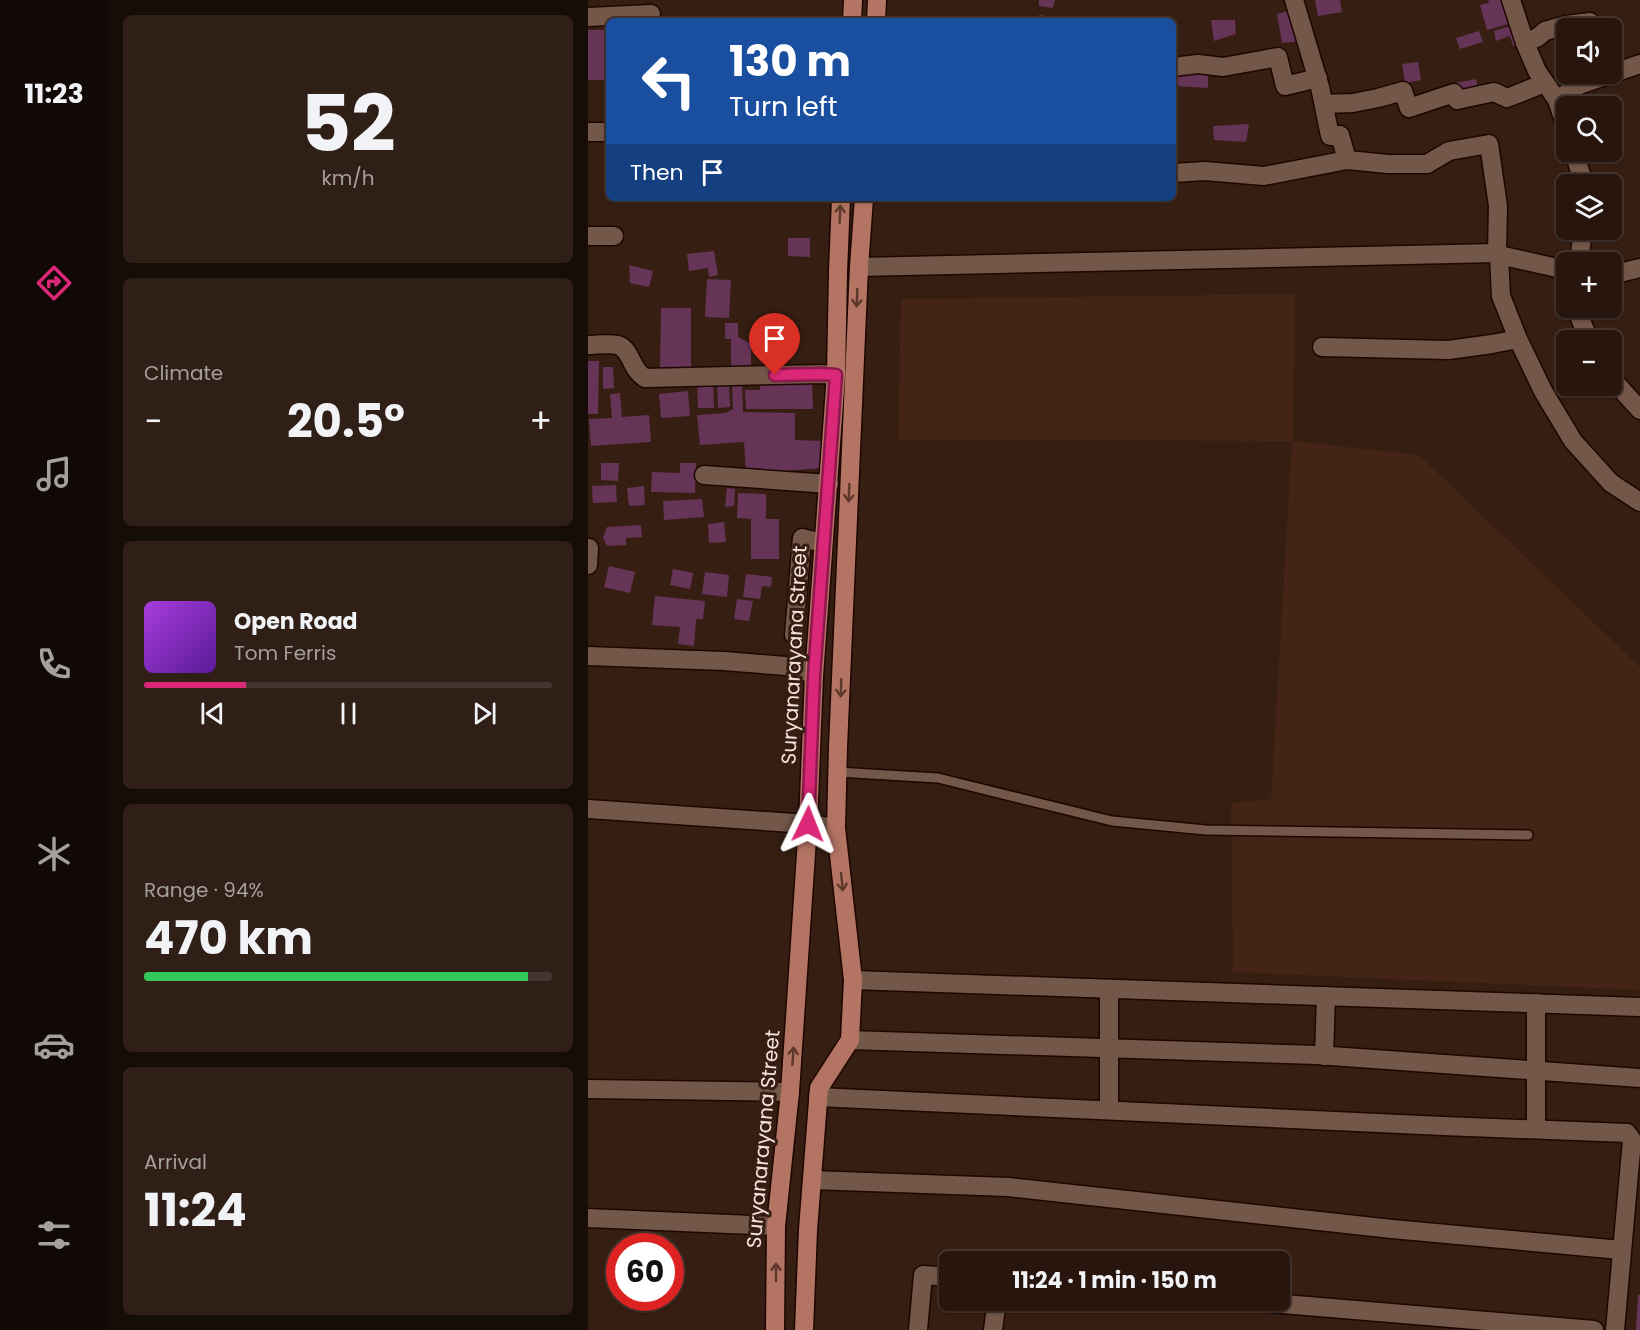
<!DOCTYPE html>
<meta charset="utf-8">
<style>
:root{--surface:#28160e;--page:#301f17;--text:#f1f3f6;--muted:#a59f9e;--line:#44352e;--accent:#db2777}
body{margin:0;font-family:Poppins,sans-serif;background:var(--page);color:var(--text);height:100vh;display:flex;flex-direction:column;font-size:22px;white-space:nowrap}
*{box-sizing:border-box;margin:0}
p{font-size:20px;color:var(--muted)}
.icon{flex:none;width:33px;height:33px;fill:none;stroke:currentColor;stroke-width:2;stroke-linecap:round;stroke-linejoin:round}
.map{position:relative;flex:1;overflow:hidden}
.details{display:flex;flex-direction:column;gap:15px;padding:15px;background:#160c08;width:480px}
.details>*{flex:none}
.banner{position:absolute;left:18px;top:18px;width:570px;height:183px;border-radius:9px;box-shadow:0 2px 4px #0004,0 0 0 2px var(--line);background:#1a4fa0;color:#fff;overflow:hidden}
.tools{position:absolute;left:968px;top:18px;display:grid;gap:12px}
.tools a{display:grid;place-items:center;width:66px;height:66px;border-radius:9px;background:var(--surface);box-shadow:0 2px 4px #0004,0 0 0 2px var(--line);font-size:30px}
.speed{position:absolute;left:18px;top:1233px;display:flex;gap:12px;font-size:30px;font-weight:700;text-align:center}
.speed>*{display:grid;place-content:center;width:78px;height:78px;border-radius:50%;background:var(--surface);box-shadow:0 2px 4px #0004,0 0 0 2px var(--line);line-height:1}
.speed .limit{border:9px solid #d22;background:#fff;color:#111}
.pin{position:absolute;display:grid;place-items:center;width:51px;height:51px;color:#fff;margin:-62px -26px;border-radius:50% 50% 50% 0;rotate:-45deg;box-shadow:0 0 6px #0007}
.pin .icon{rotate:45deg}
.me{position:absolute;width:66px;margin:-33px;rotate:2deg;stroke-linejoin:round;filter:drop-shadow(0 0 4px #0008)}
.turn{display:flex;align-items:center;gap:21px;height:126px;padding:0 24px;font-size:27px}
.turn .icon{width:78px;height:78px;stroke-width:2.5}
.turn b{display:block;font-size:42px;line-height:51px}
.then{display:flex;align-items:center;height:57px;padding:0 24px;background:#0003;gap:12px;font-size:22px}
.big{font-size:45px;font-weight:700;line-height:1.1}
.details .widget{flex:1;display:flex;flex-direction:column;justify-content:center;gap:9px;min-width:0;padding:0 21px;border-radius:9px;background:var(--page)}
.details .dial{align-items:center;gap:0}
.dial b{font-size:78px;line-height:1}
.song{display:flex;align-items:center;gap:18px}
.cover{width:72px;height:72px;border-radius:9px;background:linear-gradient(135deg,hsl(280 70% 55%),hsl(270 70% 35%))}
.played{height:6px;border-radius:3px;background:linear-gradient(90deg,var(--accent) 25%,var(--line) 25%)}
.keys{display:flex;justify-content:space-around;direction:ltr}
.heat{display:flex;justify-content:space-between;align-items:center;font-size:33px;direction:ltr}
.charge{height:9px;border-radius:4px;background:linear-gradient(90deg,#34c759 94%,var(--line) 0)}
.trip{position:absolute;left:351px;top:1251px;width:351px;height:60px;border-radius:9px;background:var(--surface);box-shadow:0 2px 4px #0004,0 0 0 2px var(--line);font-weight:700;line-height:60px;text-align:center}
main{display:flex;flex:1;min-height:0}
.tab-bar{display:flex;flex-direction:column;width:108px;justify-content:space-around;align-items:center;background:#100906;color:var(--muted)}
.tab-bar .icon{width:42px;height:42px}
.tab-bar .current{color:var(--accent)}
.tab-bar b{font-size:27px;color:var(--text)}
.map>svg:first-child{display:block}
</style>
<main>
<nav class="tab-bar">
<b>11:23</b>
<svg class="icon current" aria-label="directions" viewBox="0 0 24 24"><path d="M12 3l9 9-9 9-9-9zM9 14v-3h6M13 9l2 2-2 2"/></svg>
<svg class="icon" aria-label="music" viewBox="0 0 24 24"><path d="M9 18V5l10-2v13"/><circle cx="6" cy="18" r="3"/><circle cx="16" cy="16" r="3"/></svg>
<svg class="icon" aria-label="phone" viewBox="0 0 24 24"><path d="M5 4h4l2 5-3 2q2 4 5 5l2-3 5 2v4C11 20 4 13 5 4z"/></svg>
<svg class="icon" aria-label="climate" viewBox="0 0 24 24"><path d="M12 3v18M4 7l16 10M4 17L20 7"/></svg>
<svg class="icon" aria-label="car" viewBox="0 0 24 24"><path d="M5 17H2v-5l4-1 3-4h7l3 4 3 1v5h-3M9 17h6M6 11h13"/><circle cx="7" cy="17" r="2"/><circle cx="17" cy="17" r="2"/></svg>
<svg class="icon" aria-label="filters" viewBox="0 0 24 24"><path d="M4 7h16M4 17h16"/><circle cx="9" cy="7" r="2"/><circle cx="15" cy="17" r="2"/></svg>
</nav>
<section class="details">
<div class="widget dial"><b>52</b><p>km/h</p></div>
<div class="widget"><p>Climate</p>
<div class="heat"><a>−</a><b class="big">20.5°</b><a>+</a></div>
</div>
<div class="widget">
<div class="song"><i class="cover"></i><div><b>Open Road</b><p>Tom Ferris</p></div></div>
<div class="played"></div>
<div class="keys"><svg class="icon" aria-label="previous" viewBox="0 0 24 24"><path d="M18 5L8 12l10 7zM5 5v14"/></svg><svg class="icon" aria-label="pause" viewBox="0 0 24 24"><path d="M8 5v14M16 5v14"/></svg><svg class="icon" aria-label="next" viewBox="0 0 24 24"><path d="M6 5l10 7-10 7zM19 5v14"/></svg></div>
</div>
<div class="widget"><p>Range · 94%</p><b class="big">470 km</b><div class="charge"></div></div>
<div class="widget"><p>Arrival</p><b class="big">11:24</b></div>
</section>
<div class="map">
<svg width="1052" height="1330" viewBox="0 0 1052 1330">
<rect width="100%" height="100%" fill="#361e12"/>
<path fill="#442415" d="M707 294 705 441 831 455 1052 667V990L645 972 643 803 683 799 704 441 310 440 313 299Z"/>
<g fill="#663456">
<path d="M451 0H467L465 8 451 6Z"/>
<path d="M727 0H752L754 12 730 16Z"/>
<path d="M901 0H918L924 23 899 30 892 5 900 3Z"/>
<path d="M704 10 714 41 694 43 689 14Z"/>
<path d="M451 15 465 17 466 21H450Z"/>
<path d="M623 20H647L648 34 626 41Z"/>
<path d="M929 24 934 43 925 46 922 36 908 41 906 31Z"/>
<path d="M0 30H17L16 80H0Z"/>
<path d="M891 31 895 42 872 49 868 38Z"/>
<path d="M830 62 833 80 817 83 814 64Z"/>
<path d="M585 67 620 69V88L585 86Z"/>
<path d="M888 79 891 93 871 97 868 83Z"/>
<path d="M661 124 658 142 626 140 625 126Z"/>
<path d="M200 238H222V257L200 256Z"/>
<path d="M126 251 130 275 121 277 120 268 101 271 99 254Z"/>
<path d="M41 265 65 271 61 287 42 283Z"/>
<path d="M119 279 143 280 141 318 117 317Z"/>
<path d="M73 308H103V370H72Z"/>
<path d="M137 323H150V337L163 344V368H143V339H137Z"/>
<path d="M0 361H11L10 414H0Z"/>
<path d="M15 367H25L26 388 15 389Z"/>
<path d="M125 381 126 408H110L109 382Z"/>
<path d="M129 382H141L142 407 130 408Z"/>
<path d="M224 382 225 409H158L157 390H172V385Z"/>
<path d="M144 383H154L155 412 207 413V440L236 441V468L193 471H158L156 442 112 445 109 415 138 413 145 409Z"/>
<path d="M100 391 102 416 73 418 71 394Z"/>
<path d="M32 393 34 417 61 415 63 442 3 446 1 419 24 418 22 394Z"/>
<path d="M13 463H31L30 481 13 480Z"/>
<path d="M92 463H108L107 493 63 492 64 472 92 473Z"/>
<path d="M28 485 29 502 5 503 4 486Z"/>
<path d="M56 486 57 505 41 506 39 488Z"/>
<path d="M139 488 147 489 146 506 137 507Z"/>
<path d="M150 493 178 494V519H191V559H163V519L149 518Z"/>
<path d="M114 499 116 517 76 520 75 501Z"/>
<path d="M136 522 138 542 121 543 120 524Z"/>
<path d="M53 525 54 537 38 538V545L19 546 15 538 19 527Z"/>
<path d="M21 566 47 572 42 593 16 587Z"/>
<path d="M85 569 105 573 102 589 82 585Z"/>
<path d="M117 572 141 575 139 597 114 594Z"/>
<path d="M158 574 184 577 183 587 174 586 172 599 155 597Z"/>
<path d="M67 596 117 601 115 619H108L106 646 90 644 92 627 64 625Z"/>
<path d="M149 599 165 601 161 621 146 619Z"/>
<path d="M1050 1295H1052V1330H1048Z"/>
</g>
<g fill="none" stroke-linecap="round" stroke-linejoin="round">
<defs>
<path id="service" d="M249 772 350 778 524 821 618 830 940 835"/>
<g id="minor">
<path d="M706 0 732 87 742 136 752 135 759 160"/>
<path d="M923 0 937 43 949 71 969 100 978 127"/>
<path d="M0 17 63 14"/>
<path d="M937 43 950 37 957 31 978 25 1002 22"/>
<path d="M585 67 610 64 635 67 690 57 697 86 730 78"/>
<path d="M969 100 991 85 1052 64"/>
<path d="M736 104 765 103 790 98 815 91 821 108 866 93 869 100 906 92 919 98 957 83"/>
<path d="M0 132H21"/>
<path d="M986 152 996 184"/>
<path d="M585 173 617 171 676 176 759 160 800 164H839L861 151 901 144 910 206 909 253"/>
<path d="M0 236H26"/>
<path d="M911 255 913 296 930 339 955 391 985 441 1023 483 1052 502"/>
<path d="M991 262 995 230"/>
<path d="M271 267 909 253 911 255 978 270"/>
<path d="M1023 275 1052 268"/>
<path d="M989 308 992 318 1001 340"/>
<path d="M0 345C9 345 21 343 30 345 44 350 42 369 57 378L233 374 248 375"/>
<path d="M734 347 860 350 904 344 930 339"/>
<path d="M1023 378 1052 410"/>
<path d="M116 475 241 484"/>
<path d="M0 565 1 548"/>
<path d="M206 635 214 538 235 543"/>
<path d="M0 656 136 661 185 665 211 667 226 676"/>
<path d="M0 809 220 824 248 828"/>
<path d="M265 980 1052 1007"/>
<path d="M521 989V1109"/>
<path d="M262 1040 729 1055 1052 1078"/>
<path d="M736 1056 738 996"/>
<path d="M0 1089 202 1092"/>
<path d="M230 1097 855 1126 1039 1133 1044 1140 1027 1330"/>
<path d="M948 1129V1003"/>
<path d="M224 1180 420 1187 804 1229 1033 1250"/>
<path d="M0 1218 188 1226"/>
<path d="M648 1300 1006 1330"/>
<path d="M330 1330 335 1275 362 1277"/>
<path d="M405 1330 409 1300"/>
</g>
<g id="primary">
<path d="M264 21 265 0"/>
<path d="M288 21 289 0"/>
<path d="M187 1330 188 1226 202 1092 220 824 226 676 248 375 250 272 253 198"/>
<path d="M216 1330 220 1230 231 1088 262 1040 265 980 248 828 250 747 271 267 276 198"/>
</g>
</defs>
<use href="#service" stroke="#1d0700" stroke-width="12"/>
<use href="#minor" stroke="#1d0700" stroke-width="21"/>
<use href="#primary" stroke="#1d0700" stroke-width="21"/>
<use href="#service" stroke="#735749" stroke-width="9"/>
<use href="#minor" stroke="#735749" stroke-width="18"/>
<use href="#primary" stroke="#b47463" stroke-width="18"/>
</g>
<defs><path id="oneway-shaft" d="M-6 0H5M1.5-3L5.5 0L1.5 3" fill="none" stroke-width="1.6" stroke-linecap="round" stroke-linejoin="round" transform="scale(1.5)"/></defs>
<g stroke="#5c382a">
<use href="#oneway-shaft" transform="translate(252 214) rotate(-88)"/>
<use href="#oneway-shaft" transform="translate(269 298) rotate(92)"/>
<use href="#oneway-shaft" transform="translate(261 493) rotate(92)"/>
<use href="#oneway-shaft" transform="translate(253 688) rotate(92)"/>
<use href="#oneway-shaft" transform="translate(254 882) rotate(84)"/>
<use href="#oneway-shaft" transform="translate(205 1056) rotate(-86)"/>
<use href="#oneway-shaft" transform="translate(188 1272) rotate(-90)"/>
</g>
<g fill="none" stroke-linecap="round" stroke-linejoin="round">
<defs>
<path id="route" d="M187 375 233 374 248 375 226 676 220 824"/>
</defs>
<use href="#route" stroke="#8e194d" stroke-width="15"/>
<use href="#route" stroke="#db2777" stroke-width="10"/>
</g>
<g text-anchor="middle" stroke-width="6" stroke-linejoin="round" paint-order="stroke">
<g font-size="20" fill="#f5e3dc" stroke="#361e12">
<text transform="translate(206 655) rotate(-87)" y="7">Suryanarayana Street</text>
<text transform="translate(175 1139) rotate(-85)" y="7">Suryanarayana Street</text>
</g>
</g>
</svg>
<div class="tools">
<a><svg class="icon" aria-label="sound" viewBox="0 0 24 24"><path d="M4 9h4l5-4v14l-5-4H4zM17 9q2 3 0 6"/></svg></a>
<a><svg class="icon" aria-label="search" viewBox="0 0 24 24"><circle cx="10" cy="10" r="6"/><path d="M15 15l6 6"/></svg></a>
<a><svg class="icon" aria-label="layers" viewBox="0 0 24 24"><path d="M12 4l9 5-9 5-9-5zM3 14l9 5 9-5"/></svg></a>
<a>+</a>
<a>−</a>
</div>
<div class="speed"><div class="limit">60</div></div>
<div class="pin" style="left:187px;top:375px;background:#d93025"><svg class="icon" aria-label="arrive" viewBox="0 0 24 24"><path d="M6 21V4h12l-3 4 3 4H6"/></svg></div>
<svg class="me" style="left:220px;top:824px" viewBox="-20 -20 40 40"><path d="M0-17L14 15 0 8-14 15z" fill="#db2777" stroke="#fff" stroke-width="4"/></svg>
<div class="trip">11:24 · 1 min · 150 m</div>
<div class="banner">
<div class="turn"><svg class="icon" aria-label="left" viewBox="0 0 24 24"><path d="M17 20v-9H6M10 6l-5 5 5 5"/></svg><div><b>130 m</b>Turn left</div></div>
<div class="then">Then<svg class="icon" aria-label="arrive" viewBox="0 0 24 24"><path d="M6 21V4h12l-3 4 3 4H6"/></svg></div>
</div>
</div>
</main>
